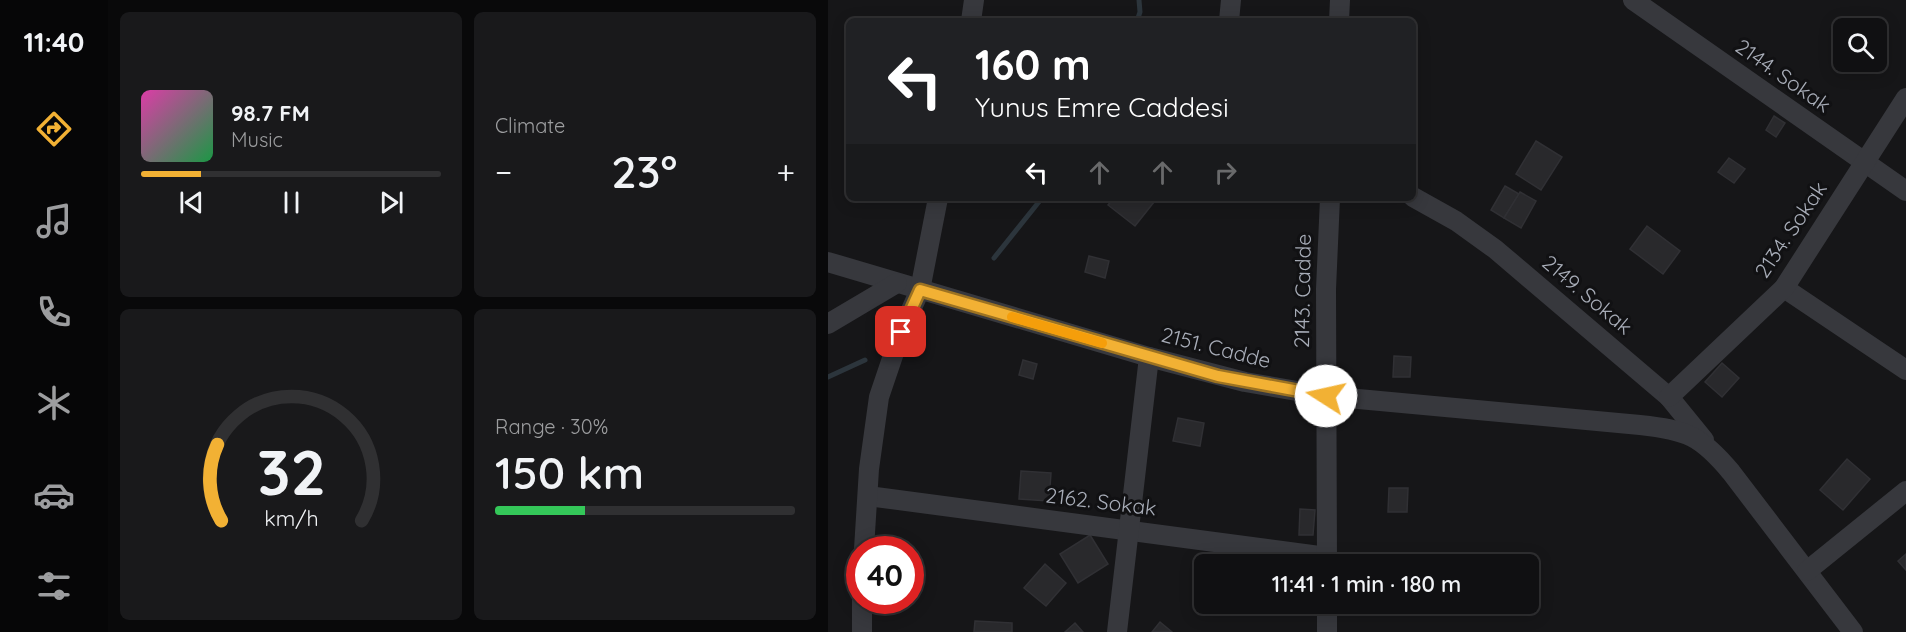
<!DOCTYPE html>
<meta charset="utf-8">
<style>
:root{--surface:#101012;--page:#19191b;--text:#f1f3f6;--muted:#9c9d9f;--line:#303032;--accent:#f2b134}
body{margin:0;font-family:Quicksand,sans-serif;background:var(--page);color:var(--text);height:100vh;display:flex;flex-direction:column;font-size:22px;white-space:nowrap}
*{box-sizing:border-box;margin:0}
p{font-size:20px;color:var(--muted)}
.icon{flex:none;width:33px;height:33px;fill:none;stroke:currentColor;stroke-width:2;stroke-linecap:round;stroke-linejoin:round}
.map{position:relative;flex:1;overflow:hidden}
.details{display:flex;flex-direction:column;gap:12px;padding:12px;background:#09090a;width:720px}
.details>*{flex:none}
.top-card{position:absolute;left:18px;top:18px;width:570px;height:183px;border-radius:9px;box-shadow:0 3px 15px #0003,0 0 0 2px var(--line);background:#202124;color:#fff;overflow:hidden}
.fabs{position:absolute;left:1005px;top:18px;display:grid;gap:12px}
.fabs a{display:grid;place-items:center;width:54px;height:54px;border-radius:9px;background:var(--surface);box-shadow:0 3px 15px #0003,0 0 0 2px var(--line);font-size:30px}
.speed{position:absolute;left:18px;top:536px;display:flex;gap:12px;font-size:30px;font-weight:700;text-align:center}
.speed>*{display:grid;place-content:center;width:78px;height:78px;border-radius:50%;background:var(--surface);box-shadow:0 3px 15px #0003,0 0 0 2px var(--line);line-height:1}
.speed .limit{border:9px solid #d22;background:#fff;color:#111}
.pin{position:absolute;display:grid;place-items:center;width:51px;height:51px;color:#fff;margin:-26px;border-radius:12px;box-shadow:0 3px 9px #0006}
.me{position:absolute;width:66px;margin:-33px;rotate:280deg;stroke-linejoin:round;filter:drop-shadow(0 0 4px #0008)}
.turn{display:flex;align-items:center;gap:21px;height:126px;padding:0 30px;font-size:27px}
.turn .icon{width:78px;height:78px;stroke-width:2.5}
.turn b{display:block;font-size:42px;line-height:51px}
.lanes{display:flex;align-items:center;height:57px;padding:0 30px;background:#0003;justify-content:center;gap:30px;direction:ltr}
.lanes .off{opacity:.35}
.big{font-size:45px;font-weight:600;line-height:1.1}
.details .card{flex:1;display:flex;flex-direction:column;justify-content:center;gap:9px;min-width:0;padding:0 21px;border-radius:9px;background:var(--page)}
.details .dial{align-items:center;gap:0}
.dial svg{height:156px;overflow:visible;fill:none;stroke:var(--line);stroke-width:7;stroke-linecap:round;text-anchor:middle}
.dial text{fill:var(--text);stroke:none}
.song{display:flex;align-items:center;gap:18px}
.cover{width:72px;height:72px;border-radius:9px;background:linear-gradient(135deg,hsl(320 70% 55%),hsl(140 70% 35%))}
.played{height:6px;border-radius:3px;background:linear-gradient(90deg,var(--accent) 20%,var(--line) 20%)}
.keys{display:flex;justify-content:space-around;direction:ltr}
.heat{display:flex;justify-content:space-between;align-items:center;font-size:33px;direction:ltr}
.charge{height:9px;border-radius:4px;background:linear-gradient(90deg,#34c759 30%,var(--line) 0)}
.details .tiles{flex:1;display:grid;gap:12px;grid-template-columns:repeat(2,1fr)}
.trip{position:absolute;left:366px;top:554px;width:345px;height:60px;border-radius:9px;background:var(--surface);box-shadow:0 3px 15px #0003,0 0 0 2px var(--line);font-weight:600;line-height:60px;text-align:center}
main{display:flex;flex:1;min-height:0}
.menu{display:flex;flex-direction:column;width:108px;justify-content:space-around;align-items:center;background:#060607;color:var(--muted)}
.menu .icon{width:42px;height:42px}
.menu .selected{color:var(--accent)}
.menu b{font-size:27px;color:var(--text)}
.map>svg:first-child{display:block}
</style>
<main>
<nav class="menu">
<b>11:40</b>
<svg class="icon selected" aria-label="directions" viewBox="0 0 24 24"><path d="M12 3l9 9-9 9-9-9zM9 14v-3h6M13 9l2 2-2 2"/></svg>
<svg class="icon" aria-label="music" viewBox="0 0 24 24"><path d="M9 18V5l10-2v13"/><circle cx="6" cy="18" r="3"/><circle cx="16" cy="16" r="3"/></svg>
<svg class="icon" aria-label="phone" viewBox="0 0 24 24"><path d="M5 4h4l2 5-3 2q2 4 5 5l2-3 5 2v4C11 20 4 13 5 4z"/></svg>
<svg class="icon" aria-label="climate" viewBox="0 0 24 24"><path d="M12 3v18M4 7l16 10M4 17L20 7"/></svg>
<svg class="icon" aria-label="car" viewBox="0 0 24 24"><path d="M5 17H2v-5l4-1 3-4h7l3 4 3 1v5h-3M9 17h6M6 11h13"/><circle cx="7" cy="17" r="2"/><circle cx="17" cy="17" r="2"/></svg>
<svg class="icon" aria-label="filters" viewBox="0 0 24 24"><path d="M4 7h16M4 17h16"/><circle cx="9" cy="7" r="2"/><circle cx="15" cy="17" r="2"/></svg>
</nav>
<section class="details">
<div class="tiles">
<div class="card">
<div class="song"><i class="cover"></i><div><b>98.7 FM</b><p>Music</p></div></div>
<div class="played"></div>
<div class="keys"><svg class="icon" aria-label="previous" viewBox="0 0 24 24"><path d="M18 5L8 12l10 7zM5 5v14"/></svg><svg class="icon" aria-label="pause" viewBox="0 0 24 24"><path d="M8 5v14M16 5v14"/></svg><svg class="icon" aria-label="next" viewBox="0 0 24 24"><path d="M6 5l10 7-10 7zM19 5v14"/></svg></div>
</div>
<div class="card"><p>Climate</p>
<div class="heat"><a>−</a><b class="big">23°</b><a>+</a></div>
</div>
<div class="card dial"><svg viewBox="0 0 100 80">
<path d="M14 69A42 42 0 1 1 86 69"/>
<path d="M14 69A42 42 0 0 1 12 30" stroke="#f2b134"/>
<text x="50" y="56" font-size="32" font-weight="700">32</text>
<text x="50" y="72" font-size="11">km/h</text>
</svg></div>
<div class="card"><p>Range · 30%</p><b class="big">150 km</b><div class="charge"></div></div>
</div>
</section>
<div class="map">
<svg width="1078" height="632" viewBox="0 0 1078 632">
<rect width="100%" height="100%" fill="#161618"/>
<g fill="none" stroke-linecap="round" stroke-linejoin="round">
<g stroke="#2c353c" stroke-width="5">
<path d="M309 21 312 12 311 0"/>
<path d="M166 258 214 198"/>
<path d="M0 377 37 360"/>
</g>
</g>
<g fill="#29292c" stroke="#303034" stroke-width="1.5">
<path d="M946 116 957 123 948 137 938 130Z"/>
<path d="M708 141 734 157 713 190 688 174Z"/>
<path d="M901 158 917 169 906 183 890 172Z"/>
<path d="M677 186 691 194 676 218 663 210Z"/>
<path d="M692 192 708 201 693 228 676 218Z"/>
<path d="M286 198H321L326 202 307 226 280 205Z"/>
<path d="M819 226 852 251 835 274 802 249Z"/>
<path d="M261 256 281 261 277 278 257 272Z"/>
<path d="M566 356 583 357 582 377H565Z"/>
<path d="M195 360 209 364 205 379 191 375Z"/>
<path d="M894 363 911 378 894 397 877 382Z"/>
<path d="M350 418 376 423 372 446 345 441Z"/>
<path d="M1019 459 1042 479 1015 510 992 490Z"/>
<path d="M193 471 223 473 221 501 191 499Z"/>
<path d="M561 488H580L579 512H560Z"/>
<path d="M472 509 487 510 485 535H471Z"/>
<path d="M262 535 280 564 250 583 232 554Z"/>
<path d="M1078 554V570L1070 561Z"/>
<path d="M217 564 238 583 218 606 196 588Z"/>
<path d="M147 621 184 623V632H146Z"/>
<path d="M332 622 344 632H324Z"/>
<path d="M247 623 255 632H237Z"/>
</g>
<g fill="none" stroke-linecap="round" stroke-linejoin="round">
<g stroke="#37383d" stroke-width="20">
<path d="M805 0 1078 191"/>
<path d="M143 21 146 0"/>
<path d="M401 21 403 0"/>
<path d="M511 21 512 0"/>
<path d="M585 197 628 221 667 249 841 397 876 440"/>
<path d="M0 262 321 357 417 382 498 396 812 425C859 430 873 436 903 472L1025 632"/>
<path d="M956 288 1078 370"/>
<path d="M0 324 69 283"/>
<path d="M841 397 956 288 1078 98"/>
<path d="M40 496 499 557"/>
<path d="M36 549 41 469 51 397 73 332 92 290 110 198"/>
<path d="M499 564 498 289 502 198"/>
<path d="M979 571 1078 491"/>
<path d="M499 603V632"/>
<path d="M34 632V600"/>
<path d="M289 632 321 357"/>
</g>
</g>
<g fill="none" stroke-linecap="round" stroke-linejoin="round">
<defs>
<path id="route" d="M73 332 92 290 390 376 498 396"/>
</defs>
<use href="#route" stroke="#9d7322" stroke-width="15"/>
<use href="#route" stroke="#f2b134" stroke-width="10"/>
<path stroke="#f59e0b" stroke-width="10" d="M184 317 274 343"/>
</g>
<g text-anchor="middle" stroke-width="6" stroke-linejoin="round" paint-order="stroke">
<g font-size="21" fill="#a8adb8" stroke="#111113">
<text transform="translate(955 76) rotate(35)" y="7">2144. Sokak</text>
<text transform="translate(963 230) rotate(-56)" y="7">2134. Sokak</text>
<text transform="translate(475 291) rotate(-89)" y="7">2143. Cadde</text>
<text transform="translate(759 295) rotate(40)" y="7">2149. Sokak</text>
<text transform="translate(388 348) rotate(14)" y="7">2151. Cadde</text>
<text transform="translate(273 502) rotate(7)" y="7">2162. Sokak</text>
</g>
</g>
</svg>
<div class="fabs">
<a><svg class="icon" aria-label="search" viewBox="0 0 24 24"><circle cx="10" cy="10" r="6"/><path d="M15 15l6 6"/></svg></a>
</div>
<div class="speed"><div class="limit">40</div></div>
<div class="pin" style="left:73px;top:332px;background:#d93025"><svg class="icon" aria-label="arrive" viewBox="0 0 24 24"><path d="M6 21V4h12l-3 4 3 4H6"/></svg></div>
<svg class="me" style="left:498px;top:396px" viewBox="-20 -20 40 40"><circle r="19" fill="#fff"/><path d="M0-13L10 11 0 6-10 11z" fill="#f2b134"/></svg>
<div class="trip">11:41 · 1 min · 180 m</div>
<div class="top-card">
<div class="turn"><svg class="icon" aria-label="left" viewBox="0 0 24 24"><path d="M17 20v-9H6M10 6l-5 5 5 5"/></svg><div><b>160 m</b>Yunus Emre Caddesi</div></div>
<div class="lanes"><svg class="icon" aria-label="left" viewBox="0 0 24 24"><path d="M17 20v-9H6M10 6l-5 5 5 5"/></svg><svg class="icon off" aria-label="ahead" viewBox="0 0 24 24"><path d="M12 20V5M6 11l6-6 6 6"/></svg><svg class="icon off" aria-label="ahead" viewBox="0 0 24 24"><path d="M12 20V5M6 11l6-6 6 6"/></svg><svg class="icon off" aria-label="right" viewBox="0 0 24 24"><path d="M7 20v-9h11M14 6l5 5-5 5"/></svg></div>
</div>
</div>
</main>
